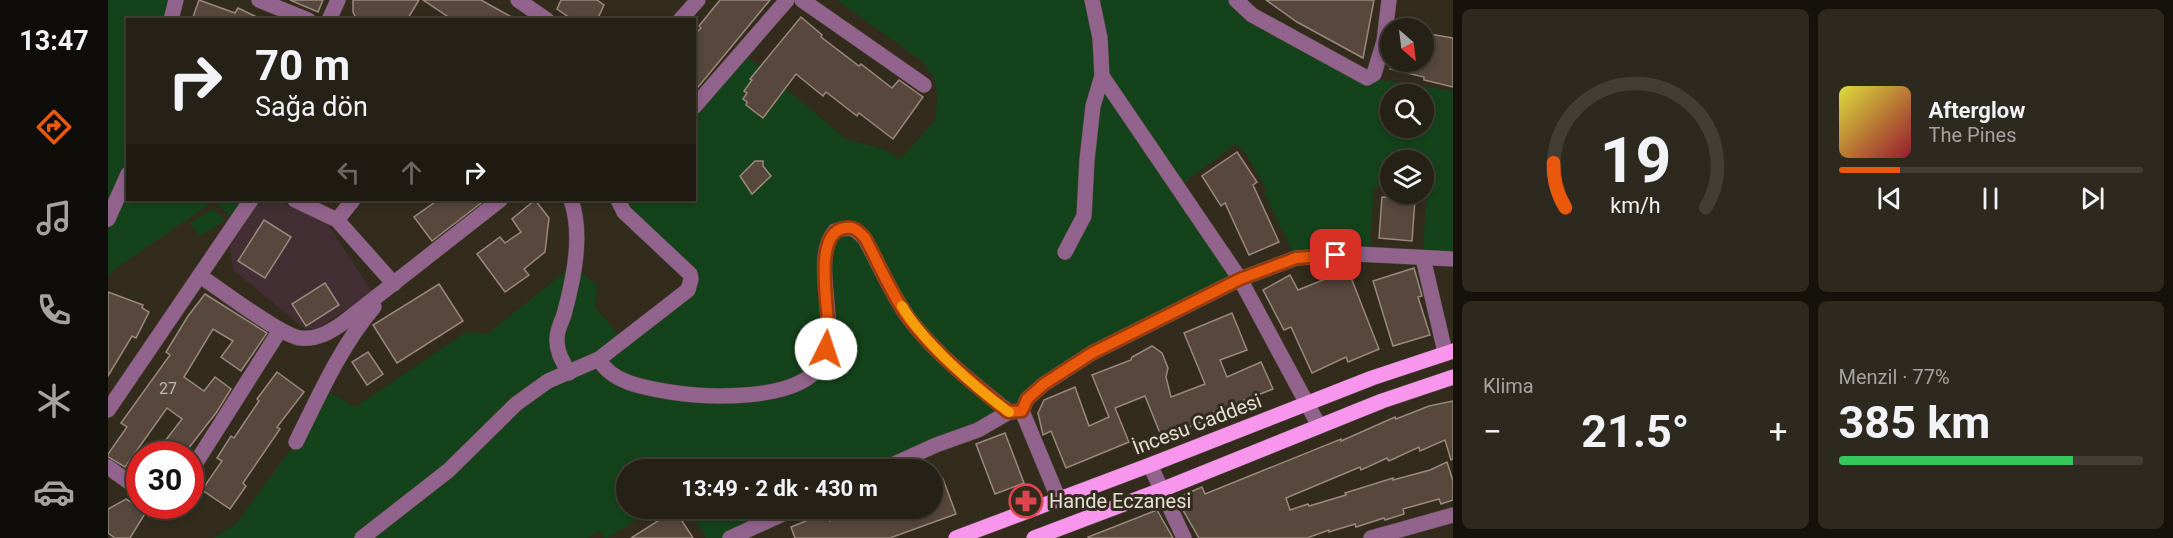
<!DOCTYPE html>
<html lang="tr">
<meta charset="utf-8">
<style>
:root{--surface:#262116;--page:#2e291f;--text:#f1f3f6;--muted:#a4a3a1;--line:#423e35;--accent:#ea580c}
body{margin:0;font-family:Roboto,sans-serif;background:var(--page);color:var(--text);height:100vh;display:flex;flex-direction:column;font-size:22px;white-space:nowrap}
*{box-sizing:border-box;margin:0}
p{font-size:20px;color:var(--muted)}
.icon{flex:none;width:33px;height:33px;fill:none;stroke:currentColor;stroke-width:2;stroke-linecap:round;stroke-linejoin:round}
.map{position:relative;flex:1;overflow:hidden}
.panel{display:flex;flex-direction:column;gap:9px;padding:9px;background:#15120c;width:720px}
.panel>*{flex:none}
.hud{position:absolute;left:18px;top:18px;width:570px;height:183px;border-radius:0px;box-shadow:0 3px 9px #0003,0 0 0 2px var(--line);background:#262116;color:var(--text);overflow:hidden}
.needle{width:39px;rotate:152deg}
.controls{position:absolute;left:1272px;top:18px;display:grid;gap:12px}
.controls a{display:grid;place-items:center;width:54px;height:54px;border-radius:50%;background:var(--surface);box-shadow:0 3px 9px #0003,0 0 0 2px var(--line);font-size:30px}
.speed{position:absolute;left:18px;top:441px;display:flex;gap:12px;font-size:30px;font-weight:700;text-align:center}
.speed>*{display:grid;place-content:center;width:78px;height:78px;border-radius:50%;background:var(--surface);box-shadow:0 3px 9px #0003,0 0 0 2px var(--line);line-height:1}
.speed .limit{border:9px solid #d22;background:#fff;color:#111}
.pin{position:absolute;display:grid;place-items:center;width:51px;height:51px;color:#fff;margin:-26px;border-radius:12px;box-shadow:0 3px 9px #0006}
.me{position:absolute;width:66px;margin:-33px;rotate:4deg;stroke-linejoin:round;filter:drop-shadow(0 0 4px #0008)}
.turn{display:flex;align-items:center;gap:21px;height:126px;padding:0 30px;font-size:27px}
.turn .icon{width:78px;height:78px;stroke-width:2.5}
.turn b{display:block;font-size:42px;line-height:51px}
.lanes{display:flex;align-items:center;height:57px;padding:0 30px;background:#0003;justify-content:center;gap:30px;direction:ltr}
.lanes .off{opacity:.35}
.big{font-size:45px;font-weight:700;line-height:1.1}
.panel .card{flex:1;display:flex;flex-direction:column;justify-content:center;gap:9px;min-width:0;padding:0 21px;border-radius:9px;background:var(--page)}
.panel .dial{align-items:center;gap:0}
.dial svg{height:156px;overflow:visible;fill:none;stroke:var(--line);stroke-width:7;stroke-linecap:round;text-anchor:middle}
.dial text{fill:var(--text);stroke:none}
.song{display:flex;align-items:center;gap:18px}
.cover{width:72px;height:72px;border-radius:9px;background:linear-gradient(135deg,hsl(60 70% 55%),hsl(350 70% 35%))}
.played{height:6px;border-radius:3px;background:linear-gradient(90deg,var(--accent) 20%,var(--line) 20%)}
.keys{display:flex;justify-content:space-around;direction:ltr}
.heat{display:flex;justify-content:space-between;align-items:center;font-size:33px;direction:ltr}
.charge{height:9px;border-radius:4px;background:linear-gradient(90deg,#34c759 77%,var(--line) 0)}
.panel .tiles{flex:1;display:grid;gap:9px;grid-template-columns:repeat(2,1fr)}
.trip{position:absolute;left:508px;top:459px;width:327px;height:60px;border-radius:30px;background:var(--surface);box-shadow:0 3px 9px #0003,0 0 0 2px var(--line);font-weight:700;line-height:60px;text-align:center}
main{display:flex;flex:1;min-height:0}
.tab-bar{display:flex;flex-direction:column;width:108px;justify-content:space-around;align-items:center;background:#0f0d09;color:var(--muted)}
.tab-bar .icon{width:42px;height:42px}
.tab-bar .current{color:var(--accent)}
.tab-bar b{font-size:27px;color:var(--text)}
.map>svg:first-child{display:block}
</style>
<main>
<nav class="tab-bar">
<b>13:47</b>
<svg class="icon current" aria-label="directions" viewBox="0 0 24 24"><path d="M12 3l9 9-9 9-9-9zM9 14v-3h6M13 9l2 2-2 2"/></svg>
<svg class="icon" aria-label="music" viewBox="0 0 24 24"><path d="M9 18V5l10-2v13"/><circle cx="6" cy="18" r="3"/><circle cx="16" cy="16" r="3"/></svg>
<svg class="icon" aria-label="phone" viewBox="0 0 24 24"><path d="M5 4h4l2 5-3 2q2 4 5 5l2-3 5 2v4C11 20 4 13 5 4z"/></svg>
<svg class="icon" aria-label="climate" viewBox="0 0 24 24"><path d="M12 3v18M4 7l16 10M4 17L20 7"/></svg>
<svg class="icon" aria-label="car" viewBox="0 0 24 24"><path d="M5 17H2v-5l4-1 3-4h7l3 4 3 1v5h-3M9 17h6M6 11h13"/><circle cx="7" cy="17" r="2"/><circle cx="17" cy="17" r="2"/></svg>
</nav>
<div class="map">
<svg width="1345" height="538" viewBox="0 0 1345 538">
<rect width="100%" height="100%" fill="#332c1d"/>
<path fill="#422e33" d="M152 200H170L220 224 264 292 209 329H197L125 270 122 247Z"/>
<g fill="#14431b" fill-rule="evenodd">
<path d="M0 0H68L63 19 20 20V200H143L128 224 107 200 3 272 0 279Z"/>
<path d="M729 0H1128L1259 78 1345 91V252L1315 258 1319 190 1316 189V160H1282V187H1266L1262 254 1188 258 1156 192 1159 190 1138 154 1128 144 1070 187 1132 279 984 353 914 411 773 469 519 470V508L546 509 500 538H496L491 531 480 538H106L128 524 188 442 215 389 247 407 358 332 379 334 466 265 489 286 487 307 515 340 582 286 510 200H586L587 107 634 52 738 139 778 150 792 159 827 121 830 98 826 78 814 61ZM1282 94H1316V128H1282Z"/>
<path d="M105 209 117 220 92 236 82 223Z"/>
<path d="M581 509H688L622 538H598Z"/>
</g>
<g fill="#57473d" stroke="#9a887c" stroke-width="1.5">
<path d="M91 0 127 13 130 8 155 20H84Z"/>
<path d="M182 0H215L210 12Z"/>
<path d="M245 0H311L299 20H249L245 12Z"/>
<path d="M315 0H373L409 20H345Z"/>
<path d="M453 0H489L496 5 489 20H465L449 9Z"/>
<path d="M612 0H662L586 92V35L593 28 591 26Z"/>
<path d="M1158 0H1266L1255 58 1189 22Z"/>
<path d="M693 17 714 35 713 37 751 66 753 64 784 88 791 80 815 97 785 139 751 113 749 116 718 92 715 96 688 74 655 118 638 105 639 102 635 99 639 93 636 91 644 80 642 79Z"/>
<path d="M1316 33 1345 38V87L1316 80V77L1282 69 1284 62H1316Z"/>
<path d="M1129 152 1149 182 1145 185 1171 242 1141 255 1117 203 1113 206 1094 176Z"/>
<path d="M647 161H655V166L663 176 644 194 632 176Z"/>
<path d="M1274 197 1307 199 1304 241 1271 238Z"/>
<path d="M330 200H377L324 241 306 217Z"/>
<path d="M427 200 441 218 437 252 416 269 421 275 397 292 369 254 392 237 397 243 413 232 404 219Z"/>
<path d="M156 220 183 237 157 278 130 261Z"/>
<path d="M1306 268 1314 296 1310 297 1322 335 1285 346 1265 281Z"/>
<path d="M1240 270 1271 349 1240 362 1238 357 1204 373 1183 327 1176 330 1155 290 1182 275 1190 290Z"/>
<path d="M217 283 231 305 198 326 184 304Z"/>
<path d="M331 284 355 321 289 363 265 325Z"/>
<path d="M0 292 35 305 34 308 41 312 28 338 24 336 0 376Z"/>
<path d="M97 294 159 333 133 371 113 357 125 341 105 329 76 377 96 391 107 377 123 389 108 413 76 454H47L74 419 59 408 17 467 0 457V454L19 427 13 423 62 355 58 352 80 316Z"/>
<path d="M1124 313 1139 350 1112 360 1119 377 1153 362 1165 389 1094 417 1096 421 1054 438 1037 396 1007 408 1021 442 958 468 943 431 935 435 930 413 936 400 967 387 981 426 1001 417 984 375 1023 360 1024 357 1044 346 1054 353 1060 368 1058 377 1063 397 1097 384 1076 333Z"/>
<path d="M260 352 275 374 259 385 244 362Z"/>
<path d="M169 372 196 392 169 427 172 429 135 483 138 486 122 509 94 490 114 461 109 458 123 436 126 438 151 401 149 399Z"/>
<path d="M1345 401V459L1343 460 1337 440 1312 451 1311 447 1281 461 1279 458 1253 470 1252 467 1178 498 1182 510 1200 504 1201 506 1238 495 1237 493 1285 478V480L1322 470 1339 462 1345 481V500L1333 504 1331 499 1295 509 1296 514 1277 520 1276 518 1248 527 1247 524 1221 532V530L1199 538H1091L1068 498 1094 487 1097 494 1233 439V441L1287 417 1288 419 1321 406Z"/>
<path d="M897 433 916 483 887 494 868 444Z"/>
<path d="M835 479 848 514 782 538H687L683 527 720 512 722 521 753 508H825V482Z"/>
<path d="M18 499 38 512 22 538H7L0 533V509Z"/>
<path d="M567 510 585 538H523Z"/>
<path d="M1049 510 1065 538H981L980 537Z"/>
</g>
<g fill="none" stroke-linecap="round" stroke-linejoin="round">
<defs>
<g id="minor">
<path d="M151 0 200 20"/>
<path d="M410 0 439 20"/>
<path d="M694 0 816 85"/>
<path d="M984 0 992 38 994 76 1132 279 1211 426"/>
<path d="M1128 0 1144 15 1259 78 1266 74 1276 41 1281 0"/>
<path d="M63 20 68 0"/>
<path d="M221 20 230 0"/>
<path d="M572 20 590 0"/>
<path d="M586 107 679 0"/>
<path d="M187 200 229 220 286 284"/>
<path d="M0 219 20 174"/>
<path d="M229 220 245 200"/>
<path d="M957 252 976 216 979 160 985 106 994 76"/>
<path d="M1315 258 1337 352"/>
<path d="M92 276C112 289 173 336 192 338 209 340 222 332 235 323L392 200"/>
<path d="M491 359C503 383 538 388 562 392 600 398 691 402 713 364 718 354 720 340 720 328 722 300 707 254 727 231 741 226 747 227 757 239 771 264 784 296 802 320 829 355 866 384 901 412L914 411"/>
<path d="M461 373C455 362 448 351 449 338 449 329 455 320 457 311 466 277 475 234 463 200"/>
<path d="M0 410 143 200"/>
<path d="M188 442C211 396 232 347 266 307"/>
<path d="M1042 465 1076 538"/>
<path d="M0 467 32 490"/>
<path d="M773 470 828 445 870 430 901 412"/>
<path d="M82 472 172 330"/>
<path d="M951 500 914 411 919 399 936 384 984 353 1132 279 1188 258 1249 254 1345 259"/>
<path d="M52 506 58 510 62 506"/>
<path d="M254 538 341 470 408 404 440 381 491 359 580 290 583 279 582 274 516 212 510 200"/>
<path d="M622 538 688 508"/>
<path d="M1263 538 1345 515"/>
</g>
<g id="major">
<path d="M848 538 1042 465 1264 378 1345 351"/>
<path d="M926 538 1053 490 1274 401 1345 377"/>
</g>
</defs>
<use href="#minor" stroke="#4f493b" stroke-width="16"/>
<use href="#major" stroke="#4f493b" stroke-width="16"/>
<use href="#minor" stroke="#92638c" stroke-width="15"/>
<use href="#major" stroke="#f796ec" stroke-width="15"/>
</g>
<g fill="none" stroke-linecap="round" stroke-linejoin="round">
<defs>
<path id="route" d="M718 349C719 342 721 334 720 326 720 303 705 232 737 228 747 226 751 232 757 238 771 264 784 296 802 320 829 355 866 384 900 412L914 411 919 399 936 384 984 353 1132 279 1188 258 1228 255"/>
</defs>
<use href="#route" stroke="#983908" stroke-width="15"/>
<use href="#route" stroke="#ea580c" stroke-width="10"/>
<path stroke="#f59e0b" stroke-width="10" d="M794 306C815 342 867 388 901 412"/>
</g>
<defs>
<symbol id="pharmacy-ring" viewBox="-11 -11 22 22"><circle r="9.5" fill="#332c1d" stroke="#e0444e" stroke-width="1.5"/><path d="M-2-6h4v4h4v4h-4v4h-4v-4h-4v-4h4Z" fill="#e0444e"/></symbol>
</defs>
<g fill-rule="evenodd">
<use href="#pharmacy-ring" x="899" y="482" width="38" height="38"/>
</g>
<g text-anchor="middle" stroke-width="6" stroke-linejoin="round" paint-order="stroke">
<g font-size="16" fill="#c2bab0">
<text x="60" y="394">27</text>
</g>
<g font-size="20" fill="#e5e1d7" stroke="#332c1d">
<text transform="translate(1089 424) rotate(-21)" y="7">İncesu Caddesi</text>
</g>
<g font-size="20" fill="#e5e1d7" stroke="#332c1d" text-anchor="start">
<text x="941" y="508">Hande Eczanesi</text>
</g>
</g>
</svg>
<div class="controls">
<a><svg class="needle" viewBox="-14 -14 28 28"><path d="M0-13l5 13h-10z" fill="#e53935"/><path d="M0 13l5-13h-10z" fill="#a4a3a1"/></svg></a>
<a><svg class="icon" aria-label="search" viewBox="0 0 24 24"><circle cx="10" cy="10" r="6"/><path d="M15 15l6 6"/></svg></a>
<a><svg class="icon" aria-label="layers" viewBox="0 0 24 24"><path d="M12 4l9 5-9 5-9-5zM3 14l9 5 9-5"/></svg></a>
</div>
<div class="speed"><div class="limit">30</div></div>
<div class="pin" style="left:1228px;top:255px;background:#d93025"><svg class="icon" aria-label="arrive" viewBox="0 0 24 24"><path d="M6 21V4h12l-3 4 3 4H6"/></svg></div>
<svg class="me" style="left:718px;top:349px" viewBox="-20 -20 40 40"><circle r="19" fill="#fff"/><path d="M0-13L10 11 0 6-10 11z" fill="#ea580c"/></svg>
<div class="trip">13:49 · 2 dk · 430 m</div>
<div class="hud">
<div class="turn"><svg class="icon" aria-label="right" viewBox="0 0 24 24"><path d="M7 20v-9h11M14 6l5 5-5 5"/></svg><div><b>70 m</b>Sağa dön</div></div>
<div class="lanes"><svg class="icon off" aria-label="left" viewBox="0 0 24 24"><path d="M17 20v-9H6M10 6l-5 5 5 5"/></svg><svg class="icon off" aria-label="ahead" viewBox="0 0 24 24"><path d="M12 20V5M6 11l6-6 6 6"/></svg><svg class="icon" aria-label="right" viewBox="0 0 24 24"><path d="M7 20v-9h11M14 6l5 5-5 5"/></svg></div>
</div>
</div>
<section class="panel">
<div class="tiles">
<div class="card dial"><svg viewBox="0 0 100 80">
<path d="M14 69A42 42 0 1 1 86 69"/>
<path d="M14 69A42 42 0 0 1 8 46" stroke="#ea580c"/>
<text x="50" y="56" font-size="32" font-weight="700">19</text>
<text x="50" y="72" font-size="11">km/h</text>
</svg></div>
<div class="card">
<div class="song"><i class="cover"></i><div><b>Afterglow</b><p>The Pines</p></div></div>
<div class="played"></div>
<div class="keys"><svg class="icon" aria-label="previous" viewBox="0 0 24 24"><path d="M18 5L8 12l10 7zM5 5v14"/></svg><svg class="icon" aria-label="pause" viewBox="0 0 24 24"><path d="M8 5v14M16 5v14"/></svg><svg class="icon" aria-label="next" viewBox="0 0 24 24"><path d="M6 5l10 7-10 7zM19 5v14"/></svg></div>
</div>
<div class="card"><p>Klima</p>
<div class="heat"><a>−</a><b class="big">21.5°</b><a>+</a></div>
</div>
<div class="card"><p>Menzil · 77%</p><b class="big">385 km</b><div class="charge"></div></div>
</div>
</section>
</main>
